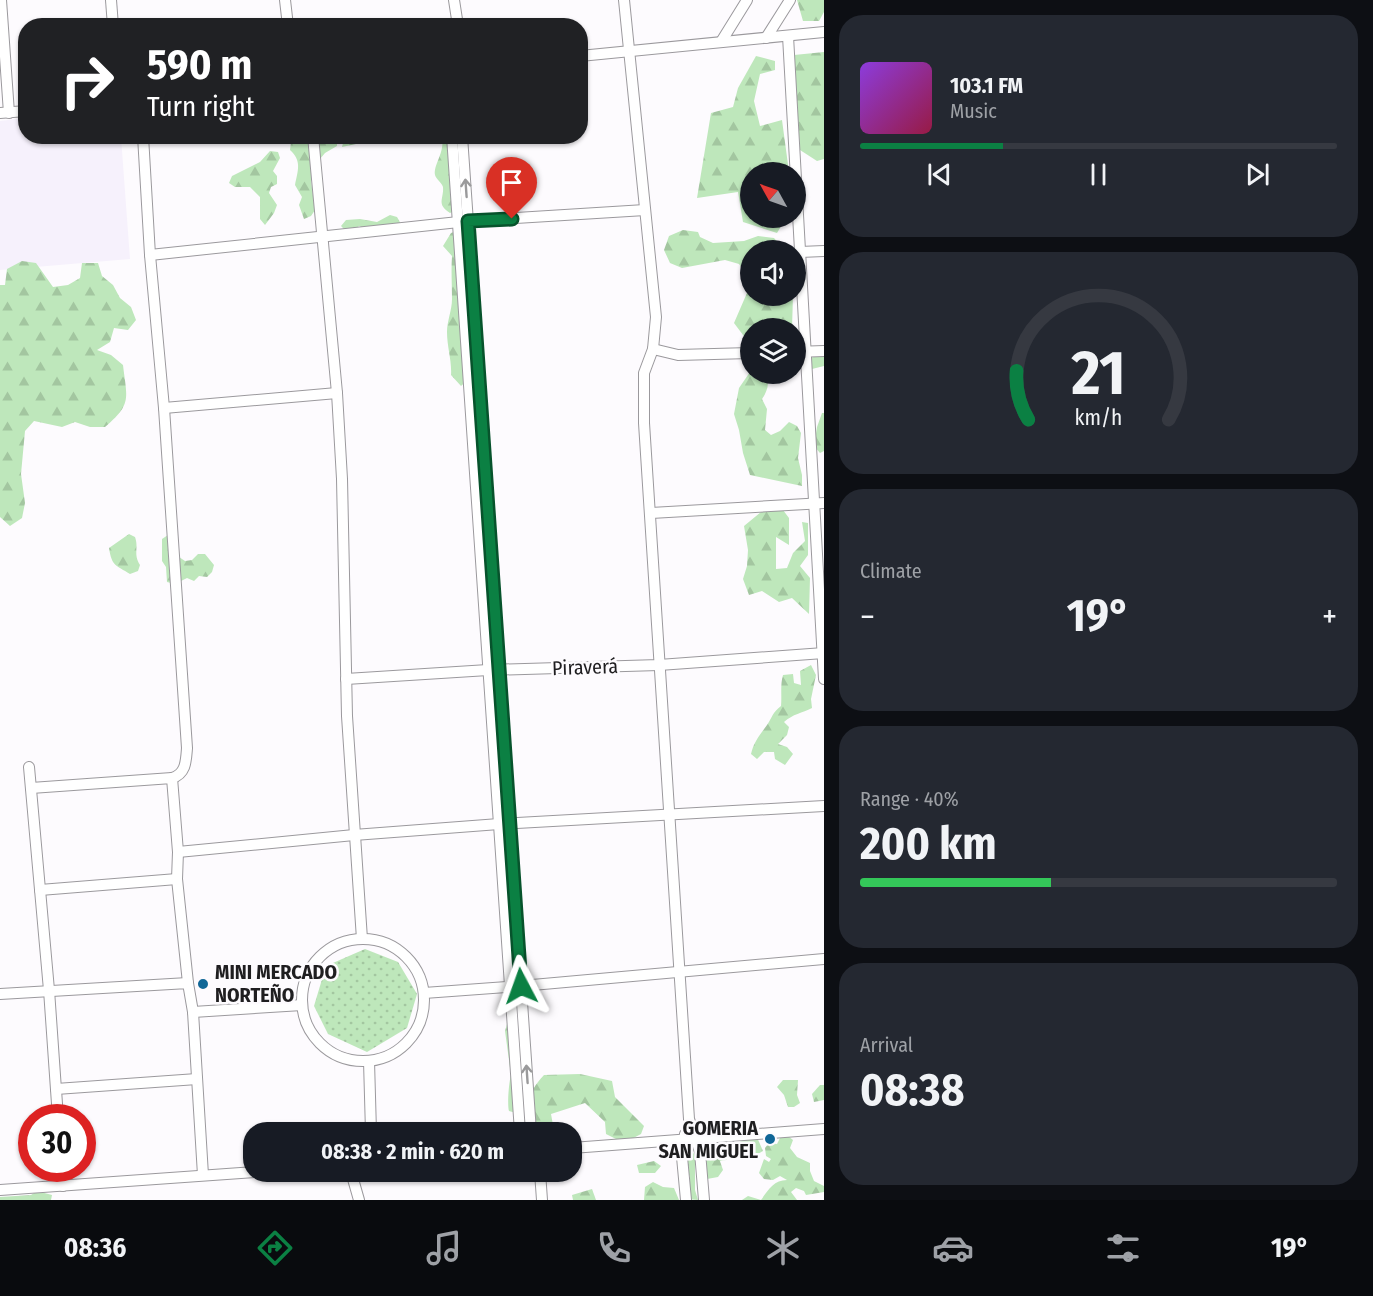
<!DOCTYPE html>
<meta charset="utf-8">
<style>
:root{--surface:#171b24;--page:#242831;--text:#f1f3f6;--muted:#9ea1a6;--line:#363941;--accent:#0b8043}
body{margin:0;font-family:"Fira Sans Condensed",sans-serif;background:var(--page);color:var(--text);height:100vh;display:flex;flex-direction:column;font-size:22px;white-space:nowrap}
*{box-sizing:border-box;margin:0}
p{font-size:20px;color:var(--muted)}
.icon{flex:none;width:33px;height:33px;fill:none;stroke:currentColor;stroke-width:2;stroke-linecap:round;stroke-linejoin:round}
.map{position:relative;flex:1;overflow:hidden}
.side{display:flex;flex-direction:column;gap:15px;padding:15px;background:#0d0f14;width:549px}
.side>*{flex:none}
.banner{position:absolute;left:18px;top:18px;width:570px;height:126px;border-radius:24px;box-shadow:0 2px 4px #0004;background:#202124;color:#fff;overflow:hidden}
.needle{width:39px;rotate:310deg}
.tools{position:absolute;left:740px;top:162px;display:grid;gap:12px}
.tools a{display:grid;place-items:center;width:66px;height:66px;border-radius:50%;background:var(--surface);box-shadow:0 2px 4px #0004;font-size:30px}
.speed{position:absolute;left:18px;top:1104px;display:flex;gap:12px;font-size:30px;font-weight:700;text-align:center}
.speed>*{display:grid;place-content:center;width:78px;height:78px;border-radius:50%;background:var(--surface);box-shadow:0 2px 4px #0004;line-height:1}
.speed .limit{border:9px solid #d22;background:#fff;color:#111}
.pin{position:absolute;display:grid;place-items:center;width:51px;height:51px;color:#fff;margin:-62px -26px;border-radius:50% 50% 50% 0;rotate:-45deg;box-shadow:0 0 6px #0007}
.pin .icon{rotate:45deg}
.me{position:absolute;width:66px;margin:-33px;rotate:356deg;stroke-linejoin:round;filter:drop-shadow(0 0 4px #0008)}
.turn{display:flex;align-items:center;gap:21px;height:126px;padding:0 30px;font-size:27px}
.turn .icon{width:78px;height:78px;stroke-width:2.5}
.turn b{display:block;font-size:42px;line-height:51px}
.big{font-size:45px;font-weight:700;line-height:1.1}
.side .tile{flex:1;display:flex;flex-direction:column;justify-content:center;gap:9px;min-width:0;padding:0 21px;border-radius:24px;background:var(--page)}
.side .dial{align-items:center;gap:0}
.dial svg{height:156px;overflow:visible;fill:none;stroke:var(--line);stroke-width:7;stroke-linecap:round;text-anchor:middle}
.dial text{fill:var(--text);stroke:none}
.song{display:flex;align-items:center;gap:18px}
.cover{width:72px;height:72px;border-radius:9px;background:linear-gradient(135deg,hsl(270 70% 55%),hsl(340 70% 35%))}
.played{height:6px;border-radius:3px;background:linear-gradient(90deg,var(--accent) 30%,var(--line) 30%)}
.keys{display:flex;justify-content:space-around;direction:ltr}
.heat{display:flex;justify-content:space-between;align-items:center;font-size:33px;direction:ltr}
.charge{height:9px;border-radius:4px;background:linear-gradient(90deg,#34c759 40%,var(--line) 0)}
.trip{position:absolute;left:243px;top:1122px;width:339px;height:60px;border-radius:24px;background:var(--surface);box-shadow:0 2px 4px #0004;font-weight:700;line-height:60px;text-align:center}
.dock{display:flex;height:96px;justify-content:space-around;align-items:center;background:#090b0e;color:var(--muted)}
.dock .icon{width:42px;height:42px}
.dock .active{color:var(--accent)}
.dock b{font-size:27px;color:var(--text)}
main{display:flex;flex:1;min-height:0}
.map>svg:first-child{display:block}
</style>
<main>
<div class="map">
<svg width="824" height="1200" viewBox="0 0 824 1200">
<defs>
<pattern id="green-dots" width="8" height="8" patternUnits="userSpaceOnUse" patternTransform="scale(1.5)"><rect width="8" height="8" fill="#bee7bb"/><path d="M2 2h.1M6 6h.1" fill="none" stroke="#a3c6a0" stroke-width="1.8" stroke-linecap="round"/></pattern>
<pattern id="forest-firs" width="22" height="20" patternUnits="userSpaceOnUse" patternTransform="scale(1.5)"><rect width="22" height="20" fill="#bee7bb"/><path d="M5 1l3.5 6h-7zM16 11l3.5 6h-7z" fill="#a3c6a0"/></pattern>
</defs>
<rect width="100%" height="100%" fill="#fdfbfe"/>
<path fill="#f6f1fc" d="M25 118 26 136 121 137 130 259 0 270V121Z"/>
<path fill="url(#green-dots)" d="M365 949 398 962 417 994 407 1028 367 1052 328 1034 314 1006 326 966Z"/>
<g fill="url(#forest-firs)">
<path d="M797 0H824V12L819 21H803Z"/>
<path d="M824 52V159L817 161 800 150 794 55Z"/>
<path d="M756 56 775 61V70L760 74 754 101 760 126 782 120 789 172H750V218H786L777 233 743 222 738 192 697 198 711 113 733 107 738 88Z"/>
<path d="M330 136 337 138V146L325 153 320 159 311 151 309 159 315 163 318 170 311 181 315 210 311 216 304 219 299 205 302 197 295 185C298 170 302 161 290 150L291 142 297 137H322L323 139Z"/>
<path d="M349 137V136L371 137 370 141 342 147 344 139Z"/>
<path d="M442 137H459L456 210 450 213C436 204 444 199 443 187 442 183 436 179 435 175 433 165 445 153 442 137Z"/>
<path d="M270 151 278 152 280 158 273 171 277 176V184L271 187 269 193 277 205 274 213 265 225 260 219V197L250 187H235L229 183 232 176 260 162Z"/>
<path d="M390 215 397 217 401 224 366 229 359 226 354 231H346L341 226 346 220 360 219 377 222Z"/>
<path d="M465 228 472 376 461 386 451 375C452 361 447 347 447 332 447 321 452 310 452 299 452 284 451 271 452 256L443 246 451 233Z"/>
<path d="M683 230 698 232 700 237 713 243 744 241 758 236 774 238 784 250H750V279L739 264 725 260 682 268 670 263 664 250 669 236Z"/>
<path d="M22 261 36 263 53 287 68 285 80 278 82 263H98L102 276 113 285 120 298 131 307 136 320 128 330 114 328 110 342 97 350 111 355 123 365C127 399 132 404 105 427H90L75 422 62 427 34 421 25 431 21 474 25 503 22 518 10 526 0 517V285H5L7 269Z"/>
<path d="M750 286V296H793L792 328H750L749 343 734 323Z"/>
<path d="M824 355V366L812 369 809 358Z"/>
<path d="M750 372V374H765C770 383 768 390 762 399L767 409 765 430 771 435 780 431 789 422 797 426 801 433 798 458 802 475V486L750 475 743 453 739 430 734 414 739 388Z"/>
<path d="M822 413H824V451L820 453 814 446 817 427Z"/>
<path d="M780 506 789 518V545L776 537V569L787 568 793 553 805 541 802 522 808 523V555L800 566 810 578 809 614 792 598 779 602 762 591 749 595 743 579 747 566 748 550 744 526 761 512Z"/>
<path d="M129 534 135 537C139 548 133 554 140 565L138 571 130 574C116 565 112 567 109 548Z"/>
<path d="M168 535 179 557 185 561 192 560 198 554H205L214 565 212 572 207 577 199 576 194 581 187 578 175 584 167 582 166 567 162 561V539Z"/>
<path d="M811 665 816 675 811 699 812 708C802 713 793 714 784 722L789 727 787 735 778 744 787 747 793 754 785 765 775 759 774 752H764L757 759 751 754C754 741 760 735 767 725 773 716 772 713 781 706 782 695 780 685 783 675L793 674 794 683 801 685 800 671Z"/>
<path d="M512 1019 521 1029 518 1051 523 1064 518 1078 516 1113 509 1111C507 1105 509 1081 511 1075L505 1031 507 1024Z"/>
<path d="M580 1074 612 1081 615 1097 644 1126 641 1134 624 1143 606 1134 605 1122 585 1103 551 1114 553 1125 538 1131C524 1109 526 1094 544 1075Z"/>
<path d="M783 1080H798L797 1095 800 1103 794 1107H788L784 1095 777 1087Z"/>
<path d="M820 1085H824V1100L814 1102 812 1094Z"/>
<path d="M746 1135H756L763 1151 756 1155 748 1157 742 1150 740 1142Z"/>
<path d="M781 1136H788L793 1140 790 1148 797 1157 810 1163V1171L814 1181 824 1186V1192L806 1195 804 1191 796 1188 791 1192 797 1200H742L748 1196 761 1200C768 1190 774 1180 787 1180L780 1176 773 1180 764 1179 759 1173 764 1159 769 1162 771 1159 766 1156 765 1148 769 1143 777 1144Z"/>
<path d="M726 1139 731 1142 734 1151 726 1160 720 1161 723 1170 718 1177 707 1179 704 1153 706 1148 713 1147 718 1141Z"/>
<path d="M689 1148 695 1155V1190L698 1200 686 1199 690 1176 685 1172 684 1153Z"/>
<path d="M654 1161 661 1166 655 1173H639L637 1165Z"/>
<path d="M653 1182 663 1187 674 1188 679 1200H644L645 1187Z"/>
<path d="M592 1189 596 1200H573L572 1195Z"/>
<path d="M37 1191 52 1195 51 1200H0V1197L31 1195Z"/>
</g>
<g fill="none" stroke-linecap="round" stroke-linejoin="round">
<defs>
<g id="minor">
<path d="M1 0 9 113"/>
<path d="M111 0 113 26"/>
<path d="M285 0 288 26"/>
<path d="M454 0 458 26"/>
<path d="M624 0 656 317 653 349 644 373V423L689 1119 700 1152 704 1200"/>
<path d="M788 36 824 679"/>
<path d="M766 38 790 0"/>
<path d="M721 42 747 0"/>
<path d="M580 56 824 32"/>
<path d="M0 113 26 111"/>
<path d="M143 136 150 255 164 408 187 748C186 761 186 774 172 778"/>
<path d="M313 136 337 393 342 479 347 716 362 939"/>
<path d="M452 136 520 1132"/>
<path d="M462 136 531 1132"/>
<path d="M800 252 824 251"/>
<path d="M150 255 468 221 645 210"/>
<path d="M653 349 678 355 750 353"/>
<path d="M795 352 824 351"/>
<path d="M164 408 337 393"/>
<path d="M651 513 824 503"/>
<path d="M346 679 488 670 659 665 824 653"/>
<path d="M29 767 49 990 58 1118"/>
<path d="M31 788 172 778 178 852 177 879 188 983"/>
<path d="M178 852 354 835 499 824 824 806"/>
<path d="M40 890 177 879"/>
<circle cx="363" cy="1000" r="61"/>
<path d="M424 993 521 986 824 959"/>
<path d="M0 994 188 983 193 1012 203 1175"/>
<path d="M193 1012 302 1005"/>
<path d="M369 1061 371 1132"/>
<path d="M56 1089 197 1079"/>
<path d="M685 1134 682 1157 686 1200"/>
<path d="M572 1148 824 1129"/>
<path d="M62 1168 63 1186"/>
<path d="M351 1172 359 1200"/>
<path d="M540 1172 542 1200"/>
<path d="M0 1190 255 1172"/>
</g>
</defs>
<use href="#minor" stroke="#9b999d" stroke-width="12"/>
<use href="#minor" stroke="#fff" stroke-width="10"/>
</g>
<defs><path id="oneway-shaft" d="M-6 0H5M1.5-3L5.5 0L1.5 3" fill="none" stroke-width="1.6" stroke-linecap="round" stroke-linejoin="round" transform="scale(1.5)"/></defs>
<g stroke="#9a9a9b">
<use href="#oneway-shaft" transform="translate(466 188) rotate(-94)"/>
<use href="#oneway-shaft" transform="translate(527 1074) rotate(-94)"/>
</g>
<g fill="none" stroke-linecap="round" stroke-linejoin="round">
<defs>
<path id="route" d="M512 219 468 221 521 986"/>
</defs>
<use href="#route" stroke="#07532c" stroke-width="15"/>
<use href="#route" stroke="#0b8043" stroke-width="10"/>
</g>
<g fill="#106797" stroke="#fdfbfe" stroke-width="2">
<circle cx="203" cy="984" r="6"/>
<circle cx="770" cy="1139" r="6"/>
</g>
<g text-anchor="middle" stroke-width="5" stroke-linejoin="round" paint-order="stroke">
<g font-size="20" fill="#1f1e20" stroke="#fdfbfe">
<text transform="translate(585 667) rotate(-2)" y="7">Piraverá</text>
</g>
<g font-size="20" font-weight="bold" fill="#1f1e20" stroke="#fdfbfe" text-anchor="start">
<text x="215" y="979">MINI MERCADO<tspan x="215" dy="23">NORTEÑO</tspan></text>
<text x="758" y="1135" text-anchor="end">GOMERIA<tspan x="758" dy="23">SAN MIGUEL</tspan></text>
</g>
</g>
</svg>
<div class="tools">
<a><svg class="needle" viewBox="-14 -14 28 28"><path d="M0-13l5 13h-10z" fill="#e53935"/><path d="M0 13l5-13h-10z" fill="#9ea1a6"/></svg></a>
<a><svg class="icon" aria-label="sound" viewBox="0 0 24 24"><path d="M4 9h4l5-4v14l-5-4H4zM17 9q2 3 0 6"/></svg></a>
<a><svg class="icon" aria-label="layers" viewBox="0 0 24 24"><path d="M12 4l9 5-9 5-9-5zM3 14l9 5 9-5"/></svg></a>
</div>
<div class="speed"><div class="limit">30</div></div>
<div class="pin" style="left:512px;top:219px;background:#d93025"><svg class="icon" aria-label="arrive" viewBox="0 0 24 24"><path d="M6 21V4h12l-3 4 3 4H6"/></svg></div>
<svg class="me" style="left:521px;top:986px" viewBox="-20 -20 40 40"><path d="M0-17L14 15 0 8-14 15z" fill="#0b8043" stroke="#fff" stroke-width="4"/></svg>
<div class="trip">08:38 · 2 min · 620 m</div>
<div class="banner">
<div class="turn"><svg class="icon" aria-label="right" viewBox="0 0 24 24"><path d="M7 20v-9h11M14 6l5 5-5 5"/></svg><div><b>590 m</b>Turn right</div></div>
</div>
</div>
<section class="side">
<div class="tile">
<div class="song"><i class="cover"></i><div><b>103.1 FM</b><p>Music</p></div></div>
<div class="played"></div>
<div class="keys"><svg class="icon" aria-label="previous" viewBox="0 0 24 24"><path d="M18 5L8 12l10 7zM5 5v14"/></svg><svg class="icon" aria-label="pause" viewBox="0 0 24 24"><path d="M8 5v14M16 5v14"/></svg><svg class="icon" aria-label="next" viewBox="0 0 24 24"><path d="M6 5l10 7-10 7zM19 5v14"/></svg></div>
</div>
<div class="tile dial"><svg viewBox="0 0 100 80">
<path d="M14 69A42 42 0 1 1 86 69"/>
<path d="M14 69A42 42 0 0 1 8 44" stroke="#0b8043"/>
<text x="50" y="56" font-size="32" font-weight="700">21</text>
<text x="50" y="72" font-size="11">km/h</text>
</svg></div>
<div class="tile"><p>Climate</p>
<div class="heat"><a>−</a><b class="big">19°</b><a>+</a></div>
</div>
<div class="tile"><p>Range · 40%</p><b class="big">200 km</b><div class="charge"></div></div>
<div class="tile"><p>Arrival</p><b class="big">08:38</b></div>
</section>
</main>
<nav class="dock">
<b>08:36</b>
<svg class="icon active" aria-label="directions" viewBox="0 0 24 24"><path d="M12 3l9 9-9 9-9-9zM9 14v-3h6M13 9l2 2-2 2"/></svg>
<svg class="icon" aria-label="music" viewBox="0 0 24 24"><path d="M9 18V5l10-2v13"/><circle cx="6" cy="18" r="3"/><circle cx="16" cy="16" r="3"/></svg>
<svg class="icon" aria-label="phone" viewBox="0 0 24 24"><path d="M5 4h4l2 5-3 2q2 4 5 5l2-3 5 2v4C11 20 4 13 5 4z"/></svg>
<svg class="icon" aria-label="climate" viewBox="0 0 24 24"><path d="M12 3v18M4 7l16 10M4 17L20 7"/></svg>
<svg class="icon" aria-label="car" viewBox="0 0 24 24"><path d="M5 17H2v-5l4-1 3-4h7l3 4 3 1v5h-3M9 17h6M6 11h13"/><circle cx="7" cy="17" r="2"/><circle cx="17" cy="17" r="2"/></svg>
<svg class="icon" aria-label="filters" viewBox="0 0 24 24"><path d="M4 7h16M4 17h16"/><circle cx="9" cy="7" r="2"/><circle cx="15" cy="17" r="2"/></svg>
<b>19°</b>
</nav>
